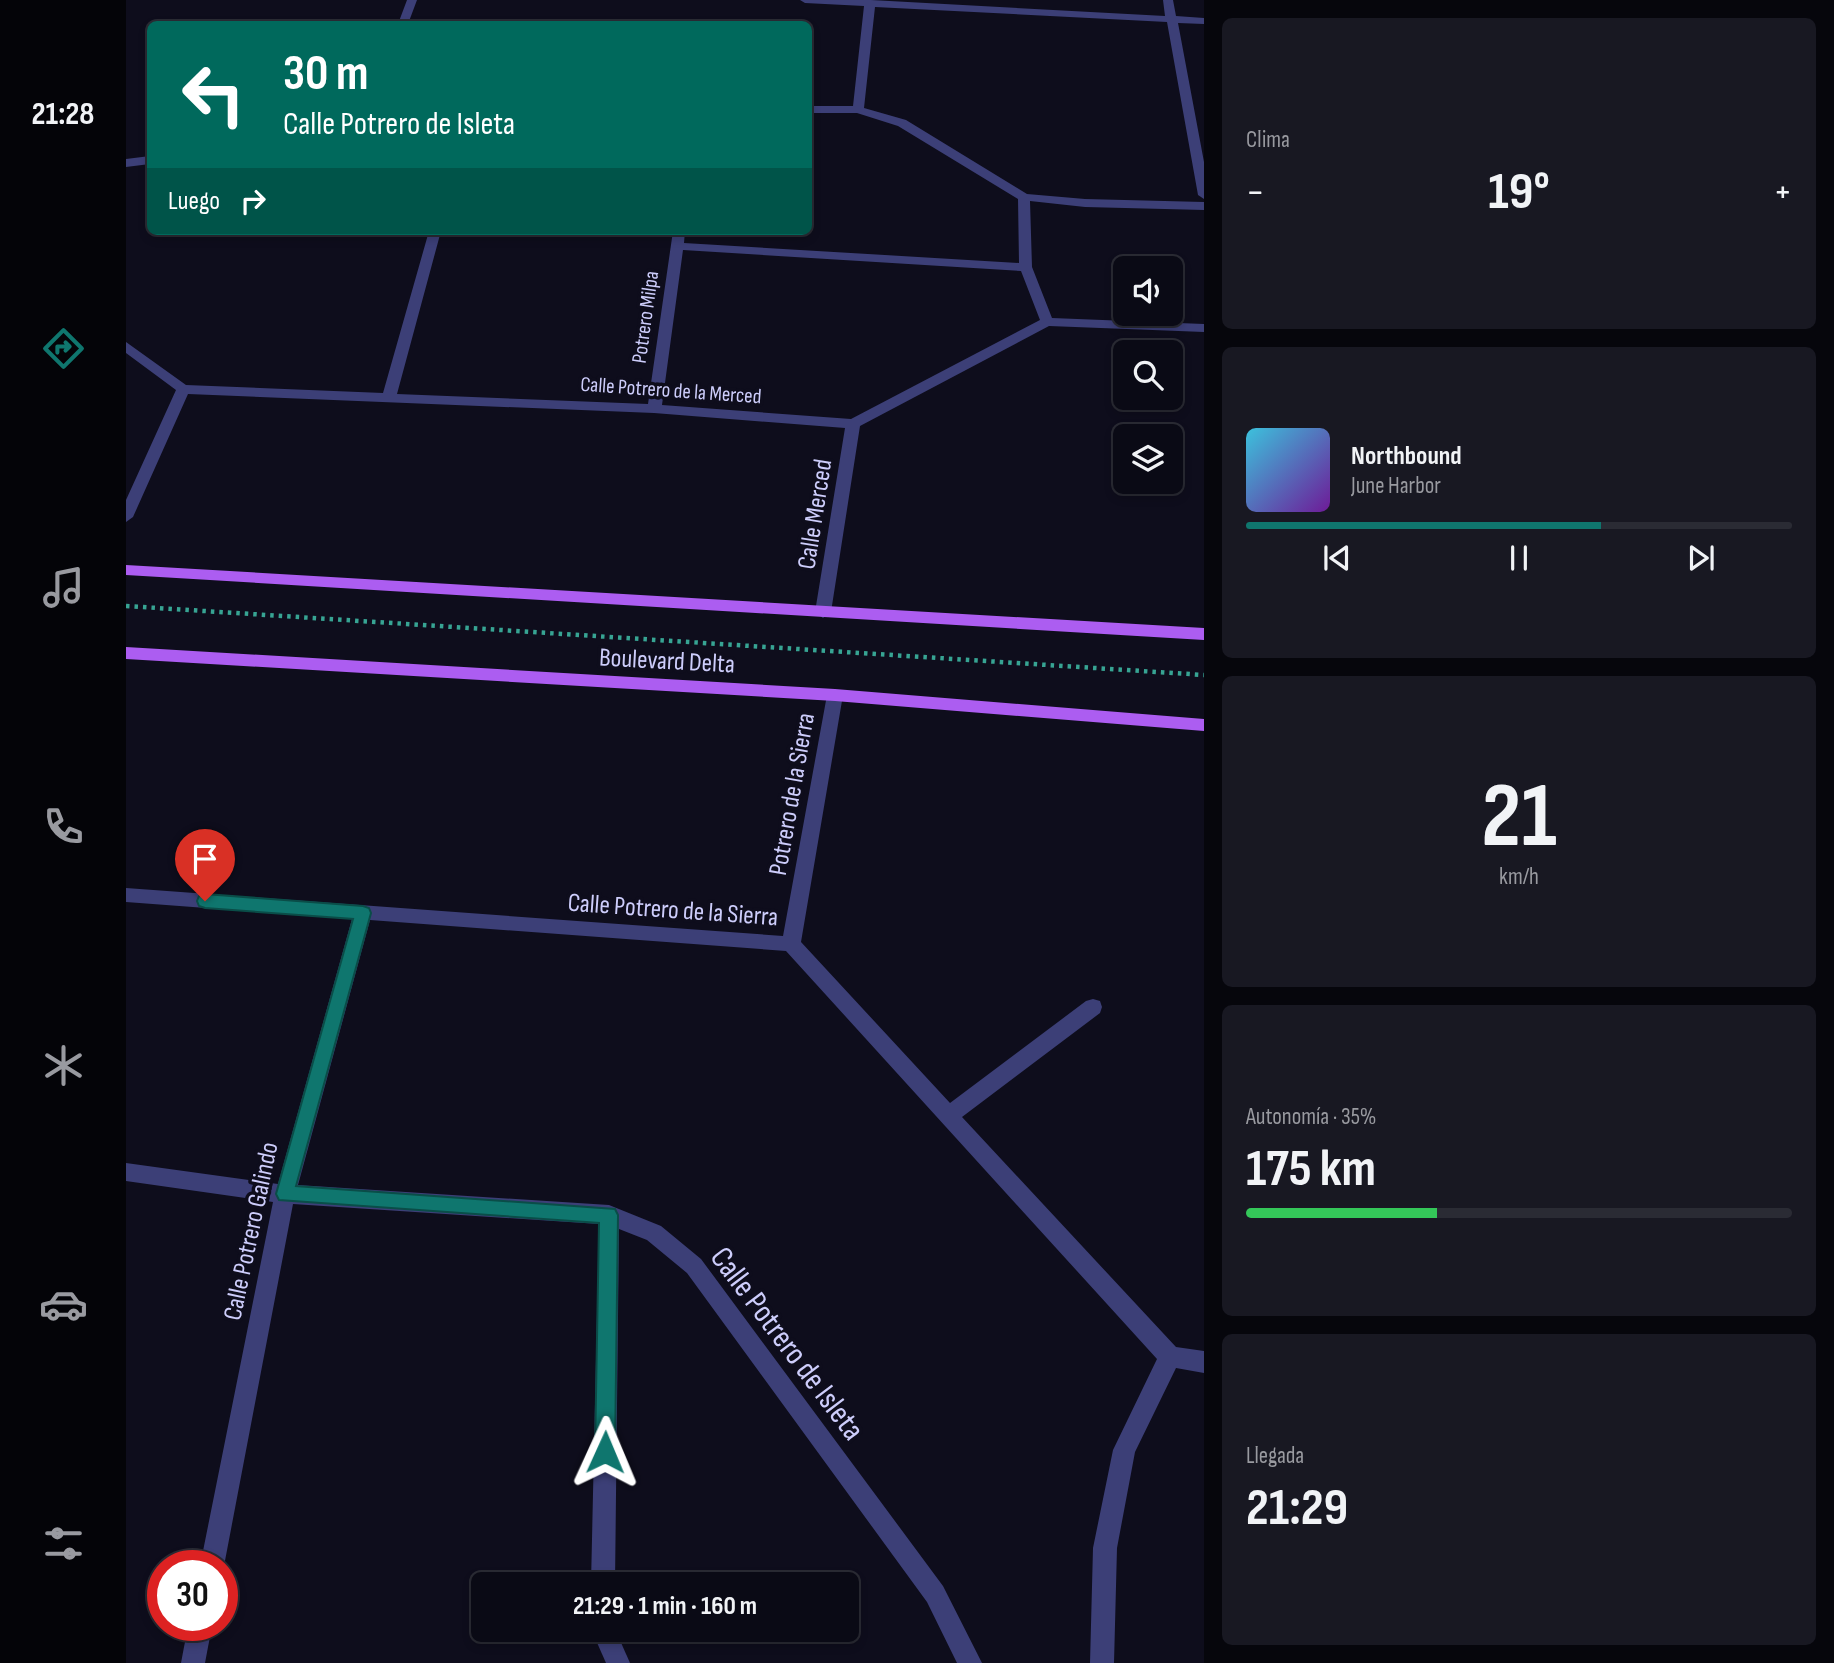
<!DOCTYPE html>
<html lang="es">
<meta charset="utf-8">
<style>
:root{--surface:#0a0a15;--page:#181822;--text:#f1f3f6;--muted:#999aa0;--line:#2a2b34;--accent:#0f766e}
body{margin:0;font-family:"Sofia Sans Condensed",sans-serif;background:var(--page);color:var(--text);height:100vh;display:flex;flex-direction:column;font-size:26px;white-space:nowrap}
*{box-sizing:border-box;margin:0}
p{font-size:23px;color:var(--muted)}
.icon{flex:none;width:38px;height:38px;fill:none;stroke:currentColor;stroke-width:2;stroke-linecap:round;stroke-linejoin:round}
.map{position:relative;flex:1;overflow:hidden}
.side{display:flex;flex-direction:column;gap:18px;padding:18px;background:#06060c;width:630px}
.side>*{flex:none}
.banner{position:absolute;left:21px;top:21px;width:665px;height:214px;border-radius:10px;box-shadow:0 4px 10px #0003,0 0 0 2px var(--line);background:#00695c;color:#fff;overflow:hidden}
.tools{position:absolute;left:987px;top:256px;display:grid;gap:14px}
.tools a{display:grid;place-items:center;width:70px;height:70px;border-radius:10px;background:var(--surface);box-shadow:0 4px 10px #0003,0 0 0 2px var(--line);font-size:35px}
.speed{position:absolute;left:21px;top:1550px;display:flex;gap:14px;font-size:35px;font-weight:700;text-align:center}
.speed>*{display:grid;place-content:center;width:91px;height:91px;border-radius:50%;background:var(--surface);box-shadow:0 4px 10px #0003,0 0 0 2px var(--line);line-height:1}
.speed .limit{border:10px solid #d22;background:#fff;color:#111}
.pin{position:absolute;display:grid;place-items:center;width:60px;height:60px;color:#fff;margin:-72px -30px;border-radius:50% 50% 50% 0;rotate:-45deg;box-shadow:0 0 7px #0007}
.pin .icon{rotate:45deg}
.me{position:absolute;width:77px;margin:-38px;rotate:1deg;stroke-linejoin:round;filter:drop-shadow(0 0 5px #0008)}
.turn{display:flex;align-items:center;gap:24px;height:147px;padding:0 21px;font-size:32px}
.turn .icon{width:91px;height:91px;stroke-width:2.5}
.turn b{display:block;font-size:49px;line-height:60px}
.then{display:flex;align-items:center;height:66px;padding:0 21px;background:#0003;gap:14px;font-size:26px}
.big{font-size:52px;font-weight:700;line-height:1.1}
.side .tile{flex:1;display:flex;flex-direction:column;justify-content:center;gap:10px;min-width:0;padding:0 24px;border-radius:10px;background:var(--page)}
.side .dial{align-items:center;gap:0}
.dial b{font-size:91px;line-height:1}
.song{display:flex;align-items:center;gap:21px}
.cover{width:84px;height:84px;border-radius:10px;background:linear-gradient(135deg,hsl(190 70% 55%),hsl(280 70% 35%))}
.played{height:7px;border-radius:4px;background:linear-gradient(90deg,var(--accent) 65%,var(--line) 65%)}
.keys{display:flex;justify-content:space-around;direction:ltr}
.heat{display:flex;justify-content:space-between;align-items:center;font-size:38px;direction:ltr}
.charge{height:10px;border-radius:5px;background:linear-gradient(90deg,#34c759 35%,var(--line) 0)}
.trip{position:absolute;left:345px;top:1572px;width:388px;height:70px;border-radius:10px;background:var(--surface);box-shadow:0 4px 10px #0003,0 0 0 2px var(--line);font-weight:700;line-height:70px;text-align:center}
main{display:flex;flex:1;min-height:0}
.menu{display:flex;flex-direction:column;width:126px;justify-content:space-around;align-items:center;background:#040408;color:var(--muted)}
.menu .icon{width:49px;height:49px}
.menu .selected{color:var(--accent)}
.menu b{font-size:32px;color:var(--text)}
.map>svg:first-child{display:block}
</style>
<main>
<nav class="menu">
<b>21:28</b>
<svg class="icon selected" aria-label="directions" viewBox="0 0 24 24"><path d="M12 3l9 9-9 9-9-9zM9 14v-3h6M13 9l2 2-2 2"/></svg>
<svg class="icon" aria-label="music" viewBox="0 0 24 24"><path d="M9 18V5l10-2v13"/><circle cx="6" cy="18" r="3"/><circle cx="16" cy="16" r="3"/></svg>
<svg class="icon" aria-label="phone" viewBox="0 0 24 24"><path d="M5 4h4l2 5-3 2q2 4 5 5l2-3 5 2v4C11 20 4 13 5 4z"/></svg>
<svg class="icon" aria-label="climate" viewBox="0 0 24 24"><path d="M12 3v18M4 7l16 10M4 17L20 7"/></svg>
<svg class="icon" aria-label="car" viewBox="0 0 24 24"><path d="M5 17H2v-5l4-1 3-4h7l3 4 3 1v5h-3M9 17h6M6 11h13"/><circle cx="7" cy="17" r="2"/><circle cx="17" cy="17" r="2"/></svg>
<svg class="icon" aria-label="filters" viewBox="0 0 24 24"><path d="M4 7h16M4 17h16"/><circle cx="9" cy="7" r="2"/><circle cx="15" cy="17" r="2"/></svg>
</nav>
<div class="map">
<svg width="1078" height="1663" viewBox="0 0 1078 1663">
<rect width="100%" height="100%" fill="#0e0d1c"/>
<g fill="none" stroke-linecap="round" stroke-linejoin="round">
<path stroke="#37a493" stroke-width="4.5" stroke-dasharray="3.5 5" stroke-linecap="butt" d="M0 606 1078 675"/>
<g fill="#3c3f77" fill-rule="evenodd">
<path d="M281 0H291L282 24H272Z"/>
<path d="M674 0H745L1039 16 1037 0H1047L1050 16 1078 18V24L1052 23 1078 162V199L1072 195 1041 22 749 7 738 108 780 120 901 194 959 199 1078 202V210L959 207 904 201 906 267 926 318 1078 324V332L923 326 734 426 705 612 697 618 689 612 719 428 528 413 62 394 7 517 0 522V500L50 390 0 353V342L60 385 257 393 303 231H315L271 394 522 404 547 231H559L558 243 893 263 892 199 772 126 731 113H682V106H727L738 6 679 3ZM557 250 895 271 914 320 725 419 536 405Z"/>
<path d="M24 156V164L0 167V159Z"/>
<path d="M709 689 717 695 675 942 824 1103 960 1001 967 999 974 1001 976 1007 974 1013 836 1117 1050 1347 1078 1351V1373L1050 1368 1009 1452 991 1548 988 1663H964L967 1548 987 1450 1031 1359 660 951 244 920 172 1185 483 1205 535 1226 575 1259 817 1586 856 1663H831L801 1602 561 1273 521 1240 493 1229 489 1584H465L473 1224 167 1204 98 1566 96 1570V1566H74L147 1202 0 1181V1163L152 1184 226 919 0 902V888L657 936 701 695Z"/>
<path d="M62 1626H86L79 1663H55Z"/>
<path d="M465 1629H489L504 1663H480Z"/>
</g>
<g fill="#ac5df1" fill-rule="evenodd">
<path d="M0 565 1078 628V640L0 575Z"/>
<path d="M0 647 709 689 1078 719V731L709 701 0 659Z"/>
</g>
</g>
<path fill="#0f766e" stroke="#0a4d48" stroke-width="2" d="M79 894 237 906 243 908 245 913 170 1186 489 1209 492 1215 489 1452 486 1459 479 1462 472 1459 469 1452 473 1223 153 1200 150 1194 227 919 79 908 73 906 71 901 73 896Z"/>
<g text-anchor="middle" stroke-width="7" stroke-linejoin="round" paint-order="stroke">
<g font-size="21" fill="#cdcdfb" stroke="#0e0d1c">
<text transform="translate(519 317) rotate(-82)" y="7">Potrero Milpa</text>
<text transform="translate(545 390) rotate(4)" y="7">Calle Potrero de la Merced</text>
</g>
<g font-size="26" fill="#cdcdfb" stroke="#0e0d1c">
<text transform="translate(688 514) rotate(-81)" y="9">Calle Merced</text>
<text transform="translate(541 660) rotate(3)" y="9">Boulevard Delta</text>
<text transform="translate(665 794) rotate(-80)" y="9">Potrero de la Sierra</text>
<text transform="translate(547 909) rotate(4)" y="9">Calle Potrero de la Sierra</text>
<text transform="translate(124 1231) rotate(-78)" y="9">Calle Potrero Galindo</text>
</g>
<g font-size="32" fill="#cdcdfb" stroke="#0e0d1c">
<text transform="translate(662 1343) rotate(53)" y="11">Calle Potrero de Isleta</text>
</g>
</g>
</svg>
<div class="tools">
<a><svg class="icon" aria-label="sound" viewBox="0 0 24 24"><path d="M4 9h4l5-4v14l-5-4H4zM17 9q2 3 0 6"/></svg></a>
<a><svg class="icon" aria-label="search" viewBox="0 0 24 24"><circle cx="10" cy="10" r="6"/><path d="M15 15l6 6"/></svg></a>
<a><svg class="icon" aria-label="layers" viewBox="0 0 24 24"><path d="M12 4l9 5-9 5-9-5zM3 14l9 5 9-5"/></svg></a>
</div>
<div class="speed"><div class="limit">30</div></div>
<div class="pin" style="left:79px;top:901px;background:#d93025"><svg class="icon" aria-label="arrive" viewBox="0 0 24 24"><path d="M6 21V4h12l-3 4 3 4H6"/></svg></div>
<svg class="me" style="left:479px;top:1452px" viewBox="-20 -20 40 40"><path d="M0-17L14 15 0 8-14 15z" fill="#0f766e" stroke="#fff" stroke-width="4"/></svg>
<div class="trip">21:29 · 1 min · 160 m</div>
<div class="banner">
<div class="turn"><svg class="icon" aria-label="left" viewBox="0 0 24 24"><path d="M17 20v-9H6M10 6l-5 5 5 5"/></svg><div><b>30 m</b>Calle Potrero de Isleta</div></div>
<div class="then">Luego<svg class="icon" aria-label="right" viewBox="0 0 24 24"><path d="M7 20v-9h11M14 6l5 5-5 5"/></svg></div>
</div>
</div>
<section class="side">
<div class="tile"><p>Clima</p>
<div class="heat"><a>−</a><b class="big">19°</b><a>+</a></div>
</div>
<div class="tile">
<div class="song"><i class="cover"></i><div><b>Northbound</b><p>June Harbor</p></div></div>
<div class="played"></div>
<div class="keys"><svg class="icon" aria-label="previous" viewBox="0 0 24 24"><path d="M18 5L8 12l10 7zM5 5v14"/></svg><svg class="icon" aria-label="pause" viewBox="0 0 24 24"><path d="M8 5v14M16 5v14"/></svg><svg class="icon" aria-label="next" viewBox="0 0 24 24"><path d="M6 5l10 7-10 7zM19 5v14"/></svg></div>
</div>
<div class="tile dial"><b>21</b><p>km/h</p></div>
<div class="tile"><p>Autonomía · 35%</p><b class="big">175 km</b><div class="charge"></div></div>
<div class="tile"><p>Llegada</p><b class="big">21:29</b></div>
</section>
</main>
